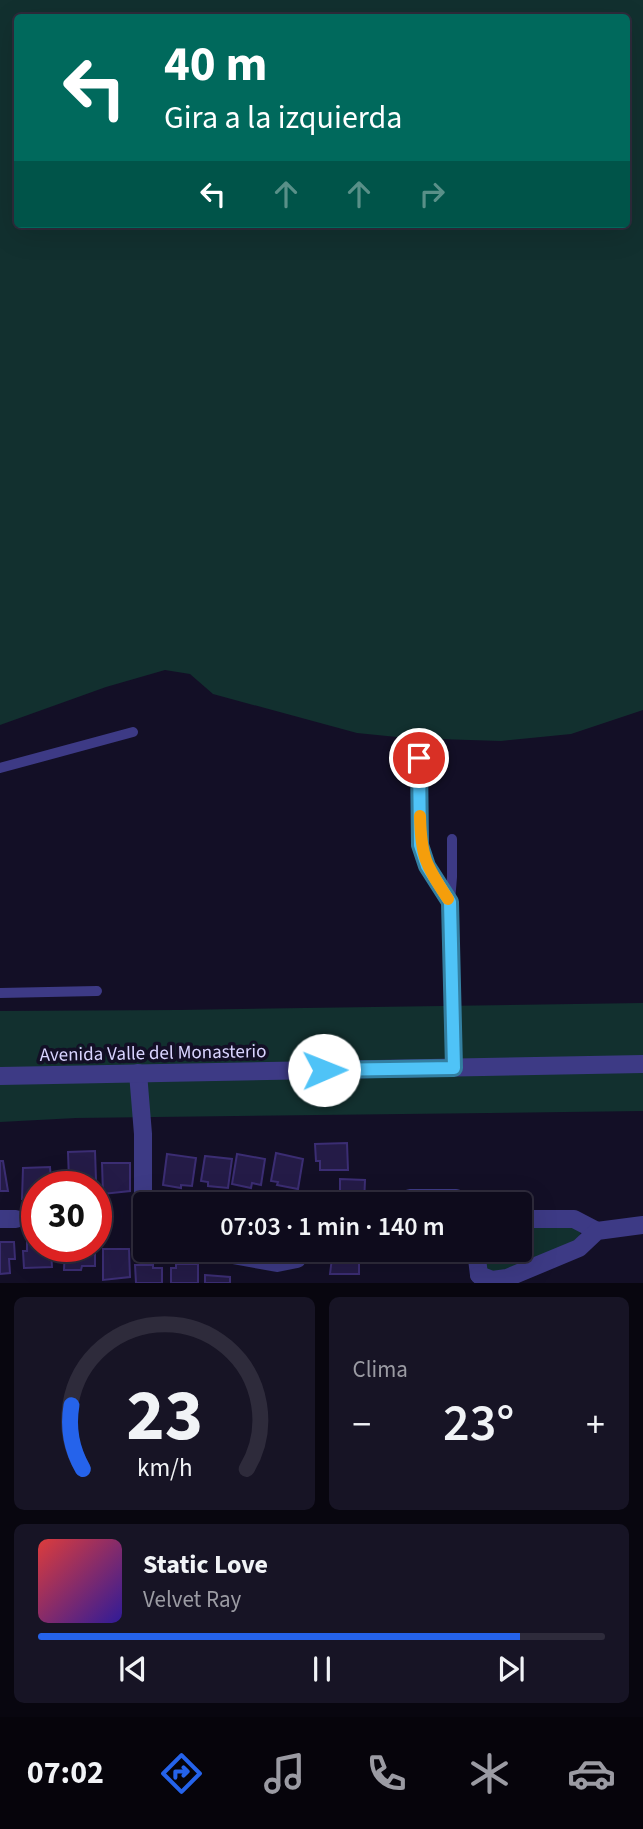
<!DOCTYPE html>
<html lang="es">
<meta charset="utf-8">
<style>
:root{--surface:#0e0b1c;--page:#171425;--text:#f1f3f6;--muted:#9b9ba3;--line:#2e2b3b;--accent:#2563eb}
body{margin:0;font-family:"Source Sans 3",sans-serif;background:var(--page);color:var(--text);height:100vh;display:flex;flex-direction:column;font-size:26px;white-space:nowrap}
*{box-sizing:border-box;margin:0}
p{font-size:23px;color:var(--muted)}
.icon{flex:none;width:38px;height:38px;fill:none;stroke:currentColor;stroke-width:2;stroke-linecap:round;stroke-linejoin:round}
.map{position:relative;height:1283px;overflow:hidden}
.sheet{display:flex;flex-direction:column;gap:14px;padding:14px;background:#08060f;flex:1}
.sheet>*{flex:none}
.guide{position:absolute;left:14px;top:14px;width:616px;height:214px;border-radius:7px;box-shadow:0 7px 28px #0002,0 0 0 2px var(--line);background:#00695c;color:#fff;overflow:hidden}
.speed{position:absolute;left:21px;top:1171px;display:flex;gap:14px;font-size:35px;font-weight:700;text-align:center}
.speed>*{display:grid;place-content:center;width:91px;height:91px;border-radius:50%;background:var(--surface);box-shadow:0 7px 28px #0002,0 0 0 2px var(--line);line-height:1}
.speed .limit{border:10px solid #d22;background:#fff;color:#111}
.pin{position:absolute;display:grid;place-items:center;width:60px;height:60px;color:#fff;margin:-30px;border:4px solid #fff;border-radius:50%;box-shadow:0 2px 7px #0007}
.me{position:absolute;width:77px;margin:-38px;rotate:89deg;stroke-linejoin:round;filter:drop-shadow(0 0 5px #0008)}
.turn{display:flex;align-items:center;gap:24px;height:147px;padding:0 35px;font-size:32px}
.turn .icon{width:91px;height:91px;stroke-width:2.5}
.turn b{display:block;font-size:49px;line-height:60px}
.lanes{display:flex;align-items:center;height:66px;padding:0 35px;background:#0003;justify-content:center;gap:35px;direction:ltr}
.lanes .off{opacity:.35}
.big{font-size:52px;font-weight:600;line-height:1.1}
.sheet .card{flex:1;display:flex;flex-direction:column;justify-content:center;gap:10px;min-width:0;padding:0 24px;border-radius:10px;background:var(--page)}
.sheet .dial{align-items:center;gap:0}
.dial svg{height:182px;overflow:visible;fill:none;stroke:var(--line);stroke-width:7;stroke-linecap:round;text-anchor:middle}
.dial text{fill:var(--text);stroke:none}
.song{display:flex;align-items:center;gap:21px}
.cover{width:84px;height:84px;border-radius:10px;background:linear-gradient(135deg,hsl(0 70% 55%),hsl(250 70% 35%))}
.played{height:7px;border-radius:4px;background:linear-gradient(90deg,var(--accent) 85%,var(--line) 85%)}
.keys{display:flex;justify-content:space-around;direction:ltr}
.heat{display:flex;justify-content:space-between;align-items:center;font-size:38px;direction:ltr}
.sheet .tiles{flex:1;display:grid;gap:14px;grid-template-columns:1fr 1fr}
.card:last-child{grid-column:span 2}
.trip{position:absolute;left:133px;top:1192px;width:399px;height:70px;border-radius:7px;background:var(--surface);box-shadow:0 7px 28px #0002,0 0 0 2px var(--line);font-weight:600;line-height:70px;text-align:center}
.menu{display:flex;height:112px;justify-content:space-around;align-items:center;background:#06040b;color:var(--muted)}
.menu .icon{width:49px;height:49px}
.menu .selected{color:var(--accent)}
.menu b{font-size:32px;color:var(--text)}
.map>svg:first-child{display:block}
</style>
<div class="map">
<svg width="643" height="1283" viewBox="0 0 643 1283">
<rect width="100%" height="100%" fill="#130f26"/>
<g fill="#12302f" fill-rule="evenodd">
<path d="M0 0H643V710L571 734 501 741 407 738 357 733 213 694 190 674 165 670 106 687 0 725ZM18 18H626V224H18Z"/>
<path d="M643 1003V1111L76 1118 0 1122V1011L178 1010Z"/>
<path d="M575 1225 581 1231 579 1238 575 1243 497 1273 487 1271 481 1250H520V1226Z"/>
</g>
<g fill="#241b47" stroke="#3b2d73" stroke-width="2">
<path d="M347 1143 348 1170H320V1161H316L315 1144Z"/>
<path d="M95 1151 96 1180 69 1181 68 1152Z"/>
<path d="M276 1153 303 1159 298 1189 277 1185 278 1182 271 1181Z"/>
<path d="M167 1154 196 1158 192 1186 181 1185V1188L163 1185Z"/>
<path d="M237 1154 265 1159 261 1185 252 1183 251 1188 232 1184Z"/>
<path d="M205 1156 232 1159 228 1188 208 1186V1182L201 1181Z"/>
<path d="M0 1161H3L8 1191H0Z"/>
<path d="M102 1163H130V1191L103 1194Z"/>
<path d="M50 1167 51 1181H54L55 1186H37V1198L22 1199 23 1168Z"/>
<path d="M340 1179 365 1180 364 1204H336V1192H340Z"/>
<path d="M37 1236V1246H55V1251H51L52 1267 24 1268 23 1251H27V1237Z"/>
<path d="M0 1242H14L15 1259H9L10 1273 0 1274Z"/>
<path d="M65 1246H95V1266H82L81 1270H64Z"/>
<path d="M103 1249H129L130 1277 103 1280Z"/>
<path d="M333 1250H359V1274H330Z"/>
<path d="M176 1264H198V1283H171V1268H176Z"/>
<path d="M135 1265H153V1268H162V1283H136Z"/>
<path d="M205 1275 230 1277V1283H205Z"/>
</g>
<g fill="none" stroke-linecap="round" stroke-linejoin="round">
<g stroke="#3d3a85" stroke-width="10">
<path d="M419 759 420 845 427 866 450 902 454 1068"/>
<path d="M0 768 133 732"/>
<path d="M450 901 452 877V839"/>
<path d="M0 993 97 991"/>
</g>
<g stroke="#3d3a85" stroke-width="18">
<path d="M138 1073 143 1134V1210L145 1236"/>
<path d="M0 1076 643 1064"/>
<path d="M410 1198H456L470 1204"/>
<path d="M0 1219H16"/>
<path d="M520 1219H574L597 1231"/>
<path d="M205 1250 277 1263 297 1259 302 1250"/>
<path d="M476 1250 479 1275"/>
<path d="M479 1275 492 1280 507 1278 579 1248 597 1231 643 1225"/>
</g>
</g>
<g fill="none" stroke-linecap="round" stroke-linejoin="round">
<defs>
<path id="route" d="M324 1070 454 1068 450 902 427 866 420 845 419 758"/>
</defs>
<use href="#route" stroke="#337fa1" stroke-width="18"/>
<use href="#route" stroke="#4fc3f7" stroke-width="12"/>
<path stroke="#f59e0b" stroke-width="12" d="M420 816C421 858 426 865 448 899"/>
</g>
<g text-anchor="middle" stroke-width="7" stroke-linejoin="round" paint-order="stroke">
<g font-size="19" fill="#d9d4ff" stroke="#130f26">
<text transform="translate(153 1052) rotate(-1)" y="7">Avenida Valle del Monasterio</text>
</g>
</g>
</svg>
<div class="speed"><div class="limit">30</div></div>
<div class="pin" style="left:419px;top:758px;background:#d93025"><svg class="icon" aria-label="arrive" viewBox="0 0 24 24"><path d="M6 21V4h12l-3 4 3 4H6"/></svg></div>
<svg class="me" style="left:324px;top:1070px" viewBox="-20 -20 40 40"><circle r="19" fill="#fff"/><path d="M0-13L10 11 0 6-10 11z" fill="#4fc3f7"/></svg>
<div class="trip">07:03 · 1 min · 140 m</div>
<div class="guide">
<div class="turn"><svg class="icon" aria-label="left" viewBox="0 0 24 24"><path d="M17 20v-9H6M10 6l-5 5 5 5"/></svg><div><b>40 m</b>Gira a la izquierda</div></div>
<div class="lanes"><svg class="icon" aria-label="left" viewBox="0 0 24 24"><path d="M17 20v-9H6M10 6l-5 5 5 5"/></svg><svg class="icon off" aria-label="ahead" viewBox="0 0 24 24"><path d="M12 20V5M6 11l6-6 6 6"/></svg><svg class="icon off" aria-label="ahead" viewBox="0 0 24 24"><path d="M12 20V5M6 11l6-6 6 6"/></svg><svg class="icon off" aria-label="right" viewBox="0 0 24 24"><path d="M7 20v-9h11M14 6l5 5-5 5"/></svg></div>
</div>
</div>
<section class="sheet">
<div class="tiles">
<div class="card dial"><svg viewBox="0 0 100 80">
<path d="M14 69A42 42 0 1 1 86 69"/>
<path d="M14 69A42 42 0 0 1 9 41" stroke="#2563eb"/>
<text x="50" y="56" font-size="32" font-weight="700">23</text>
<text x="50" y="72" font-size="11">km/h</text>
</svg></div>
<div class="card"><p>Clima</p>
<div class="heat"><a>−</a><b class="big">23°</b><a>+</a></div>
</div>
<div class="card">
<div class="song"><i class="cover"></i><div><b>Static Love</b><p>Velvet Ray</p></div></div>
<div class="played"></div>
<div class="keys"><svg class="icon" aria-label="previous" viewBox="0 0 24 24"><path d="M18 5L8 12l10 7zM5 5v14"/></svg><svg class="icon" aria-label="pause" viewBox="0 0 24 24"><path d="M8 5v14M16 5v14"/></svg><svg class="icon" aria-label="next" viewBox="0 0 24 24"><path d="M6 5l10 7-10 7zM19 5v14"/></svg></div>
</div>
</div>
</section>
<nav class="menu">
<b>07:02</b>
<svg class="icon selected" aria-label="directions" viewBox="0 0 24 24"><path d="M12 3l9 9-9 9-9-9zM9 14v-3h6M13 9l2 2-2 2"/></svg>
<svg class="icon" aria-label="music" viewBox="0 0 24 24"><path d="M9 18V5l10-2v13"/><circle cx="6" cy="18" r="3"/><circle cx="16" cy="16" r="3"/></svg>
<svg class="icon" aria-label="phone" viewBox="0 0 24 24"><path d="M5 4h4l2 5-3 2q2 4 5 5l2-3 5 2v4C11 20 4 13 5 4z"/></svg>
<svg class="icon" aria-label="climate" viewBox="0 0 24 24"><path d="M12 3v18M4 7l16 10M4 17L20 7"/></svg>
<svg class="icon" aria-label="car" viewBox="0 0 24 24"><path d="M5 17H2v-5l4-1 3-4h7l3 4 3 1v5h-3M9 17h6M6 11h13"/><circle cx="7" cy="17" r="2"/><circle cx="17" cy="17" r="2"/></svg>
</nav>
